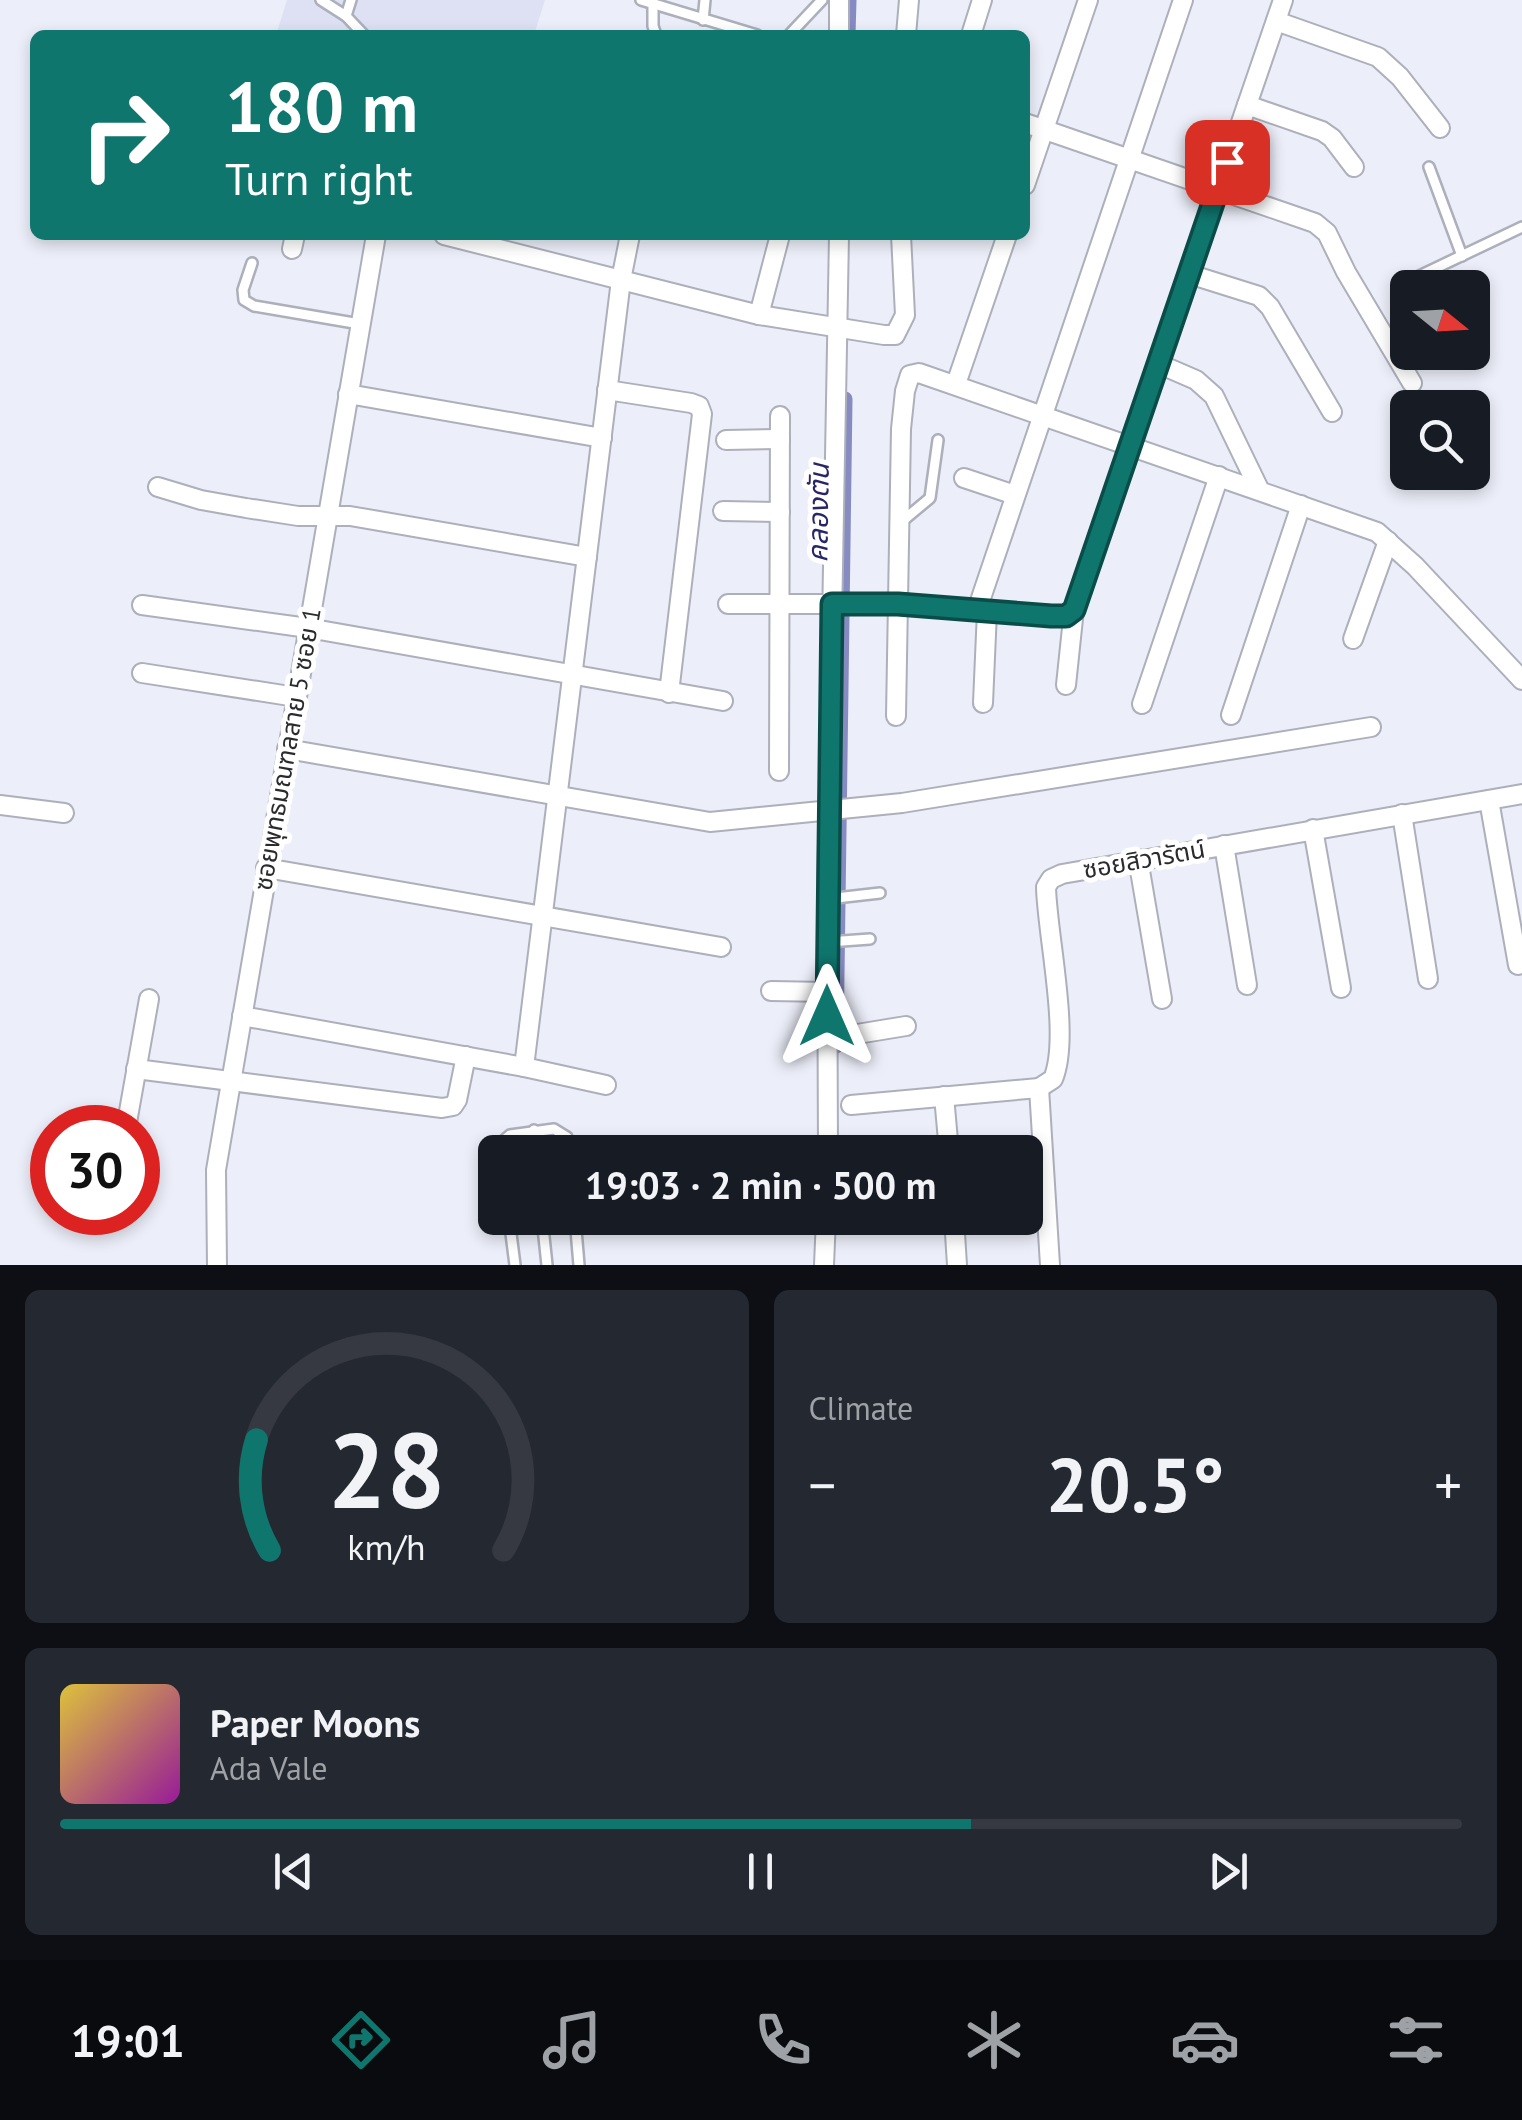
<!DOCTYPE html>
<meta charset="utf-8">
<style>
:root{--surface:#171b24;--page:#242831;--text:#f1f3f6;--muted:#9ea1a6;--line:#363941;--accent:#0f766e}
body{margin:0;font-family:"PT Sans","Noto Sans Thai",sans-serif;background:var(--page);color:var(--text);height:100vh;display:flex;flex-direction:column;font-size:38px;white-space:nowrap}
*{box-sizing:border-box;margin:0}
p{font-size:32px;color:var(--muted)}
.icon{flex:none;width:55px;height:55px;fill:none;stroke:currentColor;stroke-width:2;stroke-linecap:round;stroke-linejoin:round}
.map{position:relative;height:1265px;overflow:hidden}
.panel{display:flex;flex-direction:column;gap:25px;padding:25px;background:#0d0f14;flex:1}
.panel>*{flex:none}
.banner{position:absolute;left:30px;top:30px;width:1000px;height:210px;border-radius:15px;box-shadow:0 5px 15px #0003;background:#0f766e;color:#fff;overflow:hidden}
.needle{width:65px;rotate:108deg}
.fabs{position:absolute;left:1390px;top:270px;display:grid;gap:20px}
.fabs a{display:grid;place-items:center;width:100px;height:100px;border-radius:15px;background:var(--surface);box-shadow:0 5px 15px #0003;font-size:50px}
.speed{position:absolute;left:30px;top:1105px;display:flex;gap:20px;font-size:50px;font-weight:700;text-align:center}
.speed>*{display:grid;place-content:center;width:130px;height:130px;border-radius:50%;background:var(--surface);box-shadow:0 5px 15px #0003;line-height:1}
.speed .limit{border:15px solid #d22;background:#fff;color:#111}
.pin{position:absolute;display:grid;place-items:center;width:85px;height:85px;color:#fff;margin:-42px;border-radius:20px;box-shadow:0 5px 15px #0006}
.me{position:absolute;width:110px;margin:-55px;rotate:0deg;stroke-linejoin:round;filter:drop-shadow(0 0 8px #0008)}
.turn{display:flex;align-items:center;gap:35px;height:210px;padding:0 30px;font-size:45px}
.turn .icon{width:130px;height:130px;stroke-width:2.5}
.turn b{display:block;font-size:70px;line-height:85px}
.big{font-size:75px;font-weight:800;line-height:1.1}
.panel .widget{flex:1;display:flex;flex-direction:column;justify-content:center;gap:15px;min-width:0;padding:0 35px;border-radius:15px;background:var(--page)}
.panel .dial{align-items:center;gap:0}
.dial svg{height:260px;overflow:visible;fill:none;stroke:var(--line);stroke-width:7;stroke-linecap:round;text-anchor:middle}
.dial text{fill:var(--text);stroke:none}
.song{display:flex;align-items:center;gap:30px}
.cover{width:120px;height:120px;border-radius:15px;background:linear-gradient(135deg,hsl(50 70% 55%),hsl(300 70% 35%))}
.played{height:10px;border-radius:5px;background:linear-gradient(90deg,var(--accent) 65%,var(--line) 65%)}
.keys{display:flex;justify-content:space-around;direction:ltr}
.heat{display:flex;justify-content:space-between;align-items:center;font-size:55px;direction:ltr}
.panel .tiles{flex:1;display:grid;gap:25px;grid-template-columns:1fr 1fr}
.widget:last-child{grid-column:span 2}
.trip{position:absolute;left:478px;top:1135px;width:565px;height:100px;border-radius:15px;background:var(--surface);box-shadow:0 5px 15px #0003;font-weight:800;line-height:100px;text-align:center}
.tab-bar{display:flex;height:160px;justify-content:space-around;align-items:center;background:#090b0e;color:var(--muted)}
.tab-bar .icon{width:70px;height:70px}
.tab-bar .current{color:var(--accent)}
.tab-bar b{font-size:45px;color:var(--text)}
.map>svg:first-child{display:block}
</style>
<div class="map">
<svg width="1522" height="1265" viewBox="0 0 1522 1265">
<rect width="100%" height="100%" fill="#eceef9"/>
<path fill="#dee1f3" d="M287 0H545L534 35H276Z"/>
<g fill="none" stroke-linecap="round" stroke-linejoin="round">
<g stroke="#868cc1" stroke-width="15">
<path d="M848 35 849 0"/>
<path d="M836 1046 845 399"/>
</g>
<defs>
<g id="service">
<path d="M321 0 346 16 364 35"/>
<path d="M641 0 757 35"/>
<path d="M653 4V26L656 35"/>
<path d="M346 16 351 0"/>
<path d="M703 20 705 0"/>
<path d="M789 35 822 0"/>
<path d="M1429 167 1462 256"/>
<path d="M252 263 243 290 244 300 254 306 360 324"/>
<path d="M1417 277 1522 227"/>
<path d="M900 523 930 498 938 440"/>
<path d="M827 899 880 893"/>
<path d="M828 942 870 939"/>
<path d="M534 1130 536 1152"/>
<path d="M501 1152 503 1141 510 1135 554 1129 567 1137 569 1152"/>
<path d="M509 1218 515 1265"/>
<path d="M542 1218 547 1265"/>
<path d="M575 1218 579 1265"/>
</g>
<g id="minor">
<path d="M1276 21 1378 57 1400 77 1440 128"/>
<path d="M839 35V0"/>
<path d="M906 35 909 0"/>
<path d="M971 35 982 0"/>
<path d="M1247 105 1322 131 1332 138 1354 167"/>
<path d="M1025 123 1315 223 1327 233 1346 272 1412 383"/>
<path d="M1025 185 1088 0"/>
<path d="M444 235 759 315 884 335H895L905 315 901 235"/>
<path d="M292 249 295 235"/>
<path d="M1189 274 1259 296 1270 307 1332 412"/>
<path d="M759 315 780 235"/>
<path d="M1159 364 1196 380 1214 396 1259 489"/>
<path d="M956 384 1007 235"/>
<path d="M607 390 691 403 699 406 702 414 669 693"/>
<path d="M348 394 602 438"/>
<path d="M726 440 780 439"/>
<path d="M964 478 1015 495"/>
<path d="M158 487 201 500 246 508 298 516H350L587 557"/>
<path d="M723 511 780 512"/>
<path d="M728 604H898L1066 616 1074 609"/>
<path d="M142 605 308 628 723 701"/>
<path d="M977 610 1183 0"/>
<path d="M1353 639 1388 541"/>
<path d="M142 673 296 697"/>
<path d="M1066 685 1074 609 1283 0"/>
<path d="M983 703 987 611"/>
<path d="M1142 704 1219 476"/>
<path d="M1231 715 1301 505"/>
<path d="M896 716 901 429 905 391 910 375 919 373 1377 532 1415 566 1522 680"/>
<path d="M287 749 710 822 902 803 1371 727"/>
<path d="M779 771 780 416"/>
<path d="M1489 800 1518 965"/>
<path d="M0 805 64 813"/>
<path d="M1402 814 1428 979"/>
<path d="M1313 829 1341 988"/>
<path d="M1224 845 1247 985"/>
<path d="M1138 859 1162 999"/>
<path d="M266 868 721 947"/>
<path d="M771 991 827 992"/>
<path d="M242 1016 524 1067 606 1085"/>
<path d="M827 1039 906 1026"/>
<path d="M524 1067 621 280 630 235"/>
<path d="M136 1069 442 1108 453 1106 457 1100 466 1056"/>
<path d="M1039 1088 1050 1265"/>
<path d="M944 1096 949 1152"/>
<path d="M851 1105 1039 1088 1053 1079C1071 1037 1047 935 1046 887L1051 879 1062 874 1522 794"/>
<path d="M126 1128 149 999"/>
<path d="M828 1152 827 899 839 235"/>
<path d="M954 1218 957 1265"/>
<path d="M217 1265 216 1170 376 235"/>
<path d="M824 1265 826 1218"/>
</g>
</defs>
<use href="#service" stroke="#adafba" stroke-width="14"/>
<use href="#minor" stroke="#adafba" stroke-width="22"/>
<use href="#service" stroke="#fff" stroke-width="9"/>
<use href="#minor" stroke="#fff" stroke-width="18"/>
</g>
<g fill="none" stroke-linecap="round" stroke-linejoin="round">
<defs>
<path id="route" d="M827 1016 832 604H898L1051 616H1066L1074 610 1227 162"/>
</defs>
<use href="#route" stroke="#0a4d48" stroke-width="25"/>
<use href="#route" stroke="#0f766e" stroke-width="18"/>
</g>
<g text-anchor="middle" stroke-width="10" stroke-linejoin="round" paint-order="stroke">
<g font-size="25" fill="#2a2b2f" stroke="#fff">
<text transform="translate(287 749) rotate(-80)" y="9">ซอยพุทธมณฑลสาย 5 ซอย 1</text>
<text transform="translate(1144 859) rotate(-10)" y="9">ซอยสิวารัตน์</text>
</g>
<g font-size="28" font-style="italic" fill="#282666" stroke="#fff">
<text transform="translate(818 513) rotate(-89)" y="10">คลองตัน</text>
</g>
</g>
</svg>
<div class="fabs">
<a><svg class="needle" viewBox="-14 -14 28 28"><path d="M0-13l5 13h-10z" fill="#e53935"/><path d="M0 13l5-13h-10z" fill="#9ea1a6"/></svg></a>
<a><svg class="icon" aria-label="search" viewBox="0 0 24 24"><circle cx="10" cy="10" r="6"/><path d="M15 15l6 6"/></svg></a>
</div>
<div class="speed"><div class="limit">30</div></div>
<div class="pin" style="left:1227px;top:162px;background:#d93025"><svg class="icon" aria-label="arrive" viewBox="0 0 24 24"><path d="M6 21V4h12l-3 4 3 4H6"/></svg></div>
<svg class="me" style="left:827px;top:1016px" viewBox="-20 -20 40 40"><path d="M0-17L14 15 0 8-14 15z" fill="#0f766e" stroke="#fff" stroke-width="4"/></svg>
<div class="trip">19:03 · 2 min · 500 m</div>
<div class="banner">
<div class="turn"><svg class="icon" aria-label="right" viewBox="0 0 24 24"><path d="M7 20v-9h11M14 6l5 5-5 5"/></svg><div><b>180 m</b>Turn right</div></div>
</div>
</div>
<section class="panel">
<div class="tiles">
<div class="widget dial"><svg viewBox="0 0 100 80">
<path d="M14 69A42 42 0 1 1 86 69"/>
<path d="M14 69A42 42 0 0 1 10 35" stroke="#0f766e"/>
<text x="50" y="56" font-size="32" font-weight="700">28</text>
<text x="50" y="72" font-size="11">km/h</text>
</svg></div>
<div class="widget"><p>Climate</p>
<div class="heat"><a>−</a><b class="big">20.5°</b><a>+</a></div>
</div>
<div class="widget">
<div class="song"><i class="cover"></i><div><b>Paper Moons</b><p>Ada Vale</p></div></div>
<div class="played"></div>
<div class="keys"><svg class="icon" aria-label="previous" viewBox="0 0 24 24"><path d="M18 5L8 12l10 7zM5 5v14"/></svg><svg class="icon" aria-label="pause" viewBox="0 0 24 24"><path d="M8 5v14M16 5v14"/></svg><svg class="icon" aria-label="next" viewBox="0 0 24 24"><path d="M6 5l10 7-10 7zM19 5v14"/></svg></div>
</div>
</div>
</section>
<nav class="tab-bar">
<b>19:01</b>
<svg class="icon current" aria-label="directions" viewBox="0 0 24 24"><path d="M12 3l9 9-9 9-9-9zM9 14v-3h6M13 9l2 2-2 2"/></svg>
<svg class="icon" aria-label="music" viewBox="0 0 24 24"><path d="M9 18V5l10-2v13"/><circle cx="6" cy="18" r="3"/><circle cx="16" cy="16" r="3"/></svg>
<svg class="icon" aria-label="phone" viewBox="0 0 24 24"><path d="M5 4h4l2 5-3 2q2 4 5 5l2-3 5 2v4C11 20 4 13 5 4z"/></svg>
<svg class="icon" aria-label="climate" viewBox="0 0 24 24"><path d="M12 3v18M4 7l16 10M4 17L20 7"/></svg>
<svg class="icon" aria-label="car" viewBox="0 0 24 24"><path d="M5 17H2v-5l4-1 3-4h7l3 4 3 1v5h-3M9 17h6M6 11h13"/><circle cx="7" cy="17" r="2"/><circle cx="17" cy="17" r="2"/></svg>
<svg class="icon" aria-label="filters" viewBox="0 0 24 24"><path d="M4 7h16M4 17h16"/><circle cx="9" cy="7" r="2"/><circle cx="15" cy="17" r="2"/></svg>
</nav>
